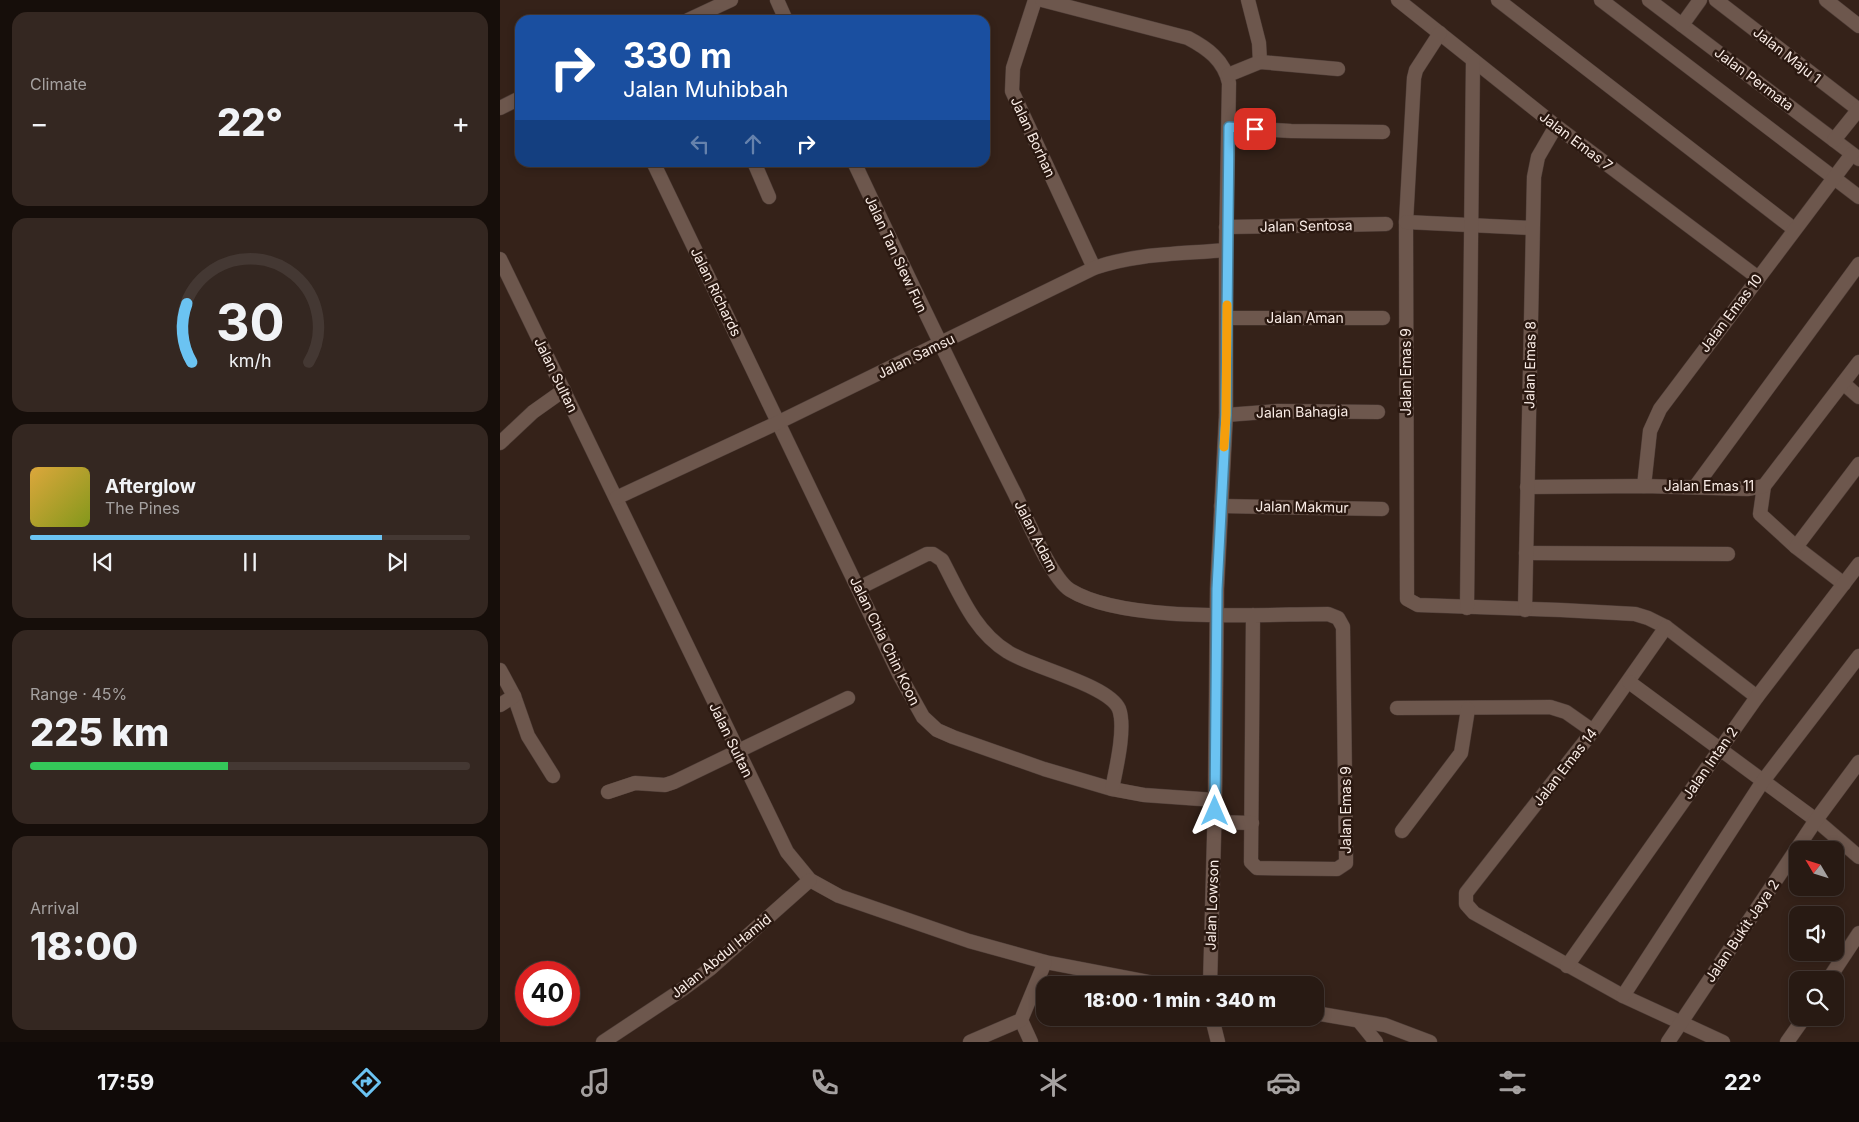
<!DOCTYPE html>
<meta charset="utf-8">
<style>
:root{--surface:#281a13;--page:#342721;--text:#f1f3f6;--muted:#a5a1a0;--line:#443833;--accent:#6bc3f2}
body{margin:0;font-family:Inter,sans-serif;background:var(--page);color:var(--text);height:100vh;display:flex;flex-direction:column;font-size:19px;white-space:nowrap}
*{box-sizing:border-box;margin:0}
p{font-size:16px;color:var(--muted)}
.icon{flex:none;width:28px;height:28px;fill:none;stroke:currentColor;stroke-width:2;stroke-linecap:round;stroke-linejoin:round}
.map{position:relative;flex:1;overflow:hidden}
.drawer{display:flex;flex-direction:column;gap:12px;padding:12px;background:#160e0a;width:500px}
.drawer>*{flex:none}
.hud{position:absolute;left:15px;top:15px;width:475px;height:152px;border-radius:15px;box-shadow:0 2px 8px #0003,0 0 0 1px var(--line);background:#1a4fa0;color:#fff;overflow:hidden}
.needle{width:32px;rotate:308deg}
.buttons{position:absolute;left:1289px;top:841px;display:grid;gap:10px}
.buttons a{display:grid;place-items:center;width:55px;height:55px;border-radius:10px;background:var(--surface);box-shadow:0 2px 8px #0003,0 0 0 1px var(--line);font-size:25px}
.speed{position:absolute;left:15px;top:961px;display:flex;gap:10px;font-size:25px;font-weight:700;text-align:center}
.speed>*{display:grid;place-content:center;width:65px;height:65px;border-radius:50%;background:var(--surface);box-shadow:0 2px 8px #0003,0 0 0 1px var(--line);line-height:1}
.speed .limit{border:8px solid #d22;background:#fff;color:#111}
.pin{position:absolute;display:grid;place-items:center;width:42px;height:42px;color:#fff;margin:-21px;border-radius:10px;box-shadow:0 2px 8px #0006}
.me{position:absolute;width:55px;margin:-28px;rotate:0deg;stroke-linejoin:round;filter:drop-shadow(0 0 4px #0008)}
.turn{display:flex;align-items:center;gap:18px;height:105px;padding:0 25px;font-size:22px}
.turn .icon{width:65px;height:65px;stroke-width:2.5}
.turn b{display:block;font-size:35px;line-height:42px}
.lanes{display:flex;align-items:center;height:48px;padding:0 25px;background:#0003;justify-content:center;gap:25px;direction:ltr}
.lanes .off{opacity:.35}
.big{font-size:38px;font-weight:800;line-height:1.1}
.drawer .widget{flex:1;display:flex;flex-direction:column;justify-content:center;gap:8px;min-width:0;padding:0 18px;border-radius:15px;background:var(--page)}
.drawer .dial{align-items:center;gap:0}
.dial svg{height:130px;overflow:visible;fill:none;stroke:var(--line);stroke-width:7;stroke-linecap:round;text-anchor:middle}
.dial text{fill:var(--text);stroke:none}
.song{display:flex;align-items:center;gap:15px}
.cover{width:60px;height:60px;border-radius:8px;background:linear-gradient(135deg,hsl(40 70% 55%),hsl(70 70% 35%))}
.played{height:5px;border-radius:2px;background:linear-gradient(90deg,var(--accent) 80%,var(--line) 80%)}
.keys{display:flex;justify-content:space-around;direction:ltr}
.heat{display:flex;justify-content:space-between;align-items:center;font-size:28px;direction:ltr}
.charge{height:8px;border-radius:4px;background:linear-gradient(90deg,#34c759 45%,var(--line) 0)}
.trip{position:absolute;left:536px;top:976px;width:288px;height:50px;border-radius:15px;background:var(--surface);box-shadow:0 2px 8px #0003,0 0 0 1px var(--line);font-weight:800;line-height:50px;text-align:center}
.dock{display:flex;height:80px;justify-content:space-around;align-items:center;background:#100a08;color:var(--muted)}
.dock .icon{width:35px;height:35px}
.dock .selected{color:var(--accent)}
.dock b{font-size:22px;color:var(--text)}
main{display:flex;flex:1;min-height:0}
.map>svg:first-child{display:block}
</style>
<main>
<section class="drawer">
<div class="widget"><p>Climate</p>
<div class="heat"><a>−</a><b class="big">22°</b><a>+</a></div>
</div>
<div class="widget dial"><svg viewBox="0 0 100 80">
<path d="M14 69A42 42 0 1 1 86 69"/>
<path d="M14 69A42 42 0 0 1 11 33" stroke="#6bc3f2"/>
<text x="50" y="56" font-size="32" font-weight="700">30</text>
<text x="50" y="72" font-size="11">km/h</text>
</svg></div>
<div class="widget">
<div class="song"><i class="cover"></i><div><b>Afterglow</b><p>The Pines</p></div></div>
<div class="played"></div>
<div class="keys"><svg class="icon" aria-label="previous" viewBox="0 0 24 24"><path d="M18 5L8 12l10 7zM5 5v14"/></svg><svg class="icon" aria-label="pause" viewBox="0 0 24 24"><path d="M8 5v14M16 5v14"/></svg><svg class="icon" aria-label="next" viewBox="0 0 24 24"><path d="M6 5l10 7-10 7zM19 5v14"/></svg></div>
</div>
<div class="widget"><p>Range · 45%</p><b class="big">225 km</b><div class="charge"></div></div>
<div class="widget"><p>Arrival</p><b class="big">18:00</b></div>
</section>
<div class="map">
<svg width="1359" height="1042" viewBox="0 0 1359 1042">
<rect width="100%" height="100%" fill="#352219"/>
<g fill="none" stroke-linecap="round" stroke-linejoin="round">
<defs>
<g id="minor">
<path d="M277 0 286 20"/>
<path d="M535 0 513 68 512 91 594 268"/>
<path d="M542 0 688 38C707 48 724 60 729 83L726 250V415L717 589 715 800 710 985"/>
<path d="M748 0 759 43 760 62"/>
<path d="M898 0 1056 126 1257 277"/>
<path d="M998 0 1294 229"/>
<path d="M1101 0 1359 197"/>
<path d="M1149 0 1359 159"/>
<path d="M1216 0 1359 110"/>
<path d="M1326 0 1359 26"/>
<path d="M188 20 231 0"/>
<path d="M1182 25 1200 0"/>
<path d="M940 33 916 70 914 78 906 222 907 599 918 605 1061 610 1135 614 1148 618 1166 627 1257 697"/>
<path d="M728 75 760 62 838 69"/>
<path d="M0 108 20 98"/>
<path d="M729 127 791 131 883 132"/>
<path d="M1334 140 1359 109"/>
<path d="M153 162 399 674 423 717 437 730 453 737 544 769 612 789 644 795 715 800"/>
<path d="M254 162 269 197"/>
<path d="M354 162C406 273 459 383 514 492 525 514 551 578 570 590 625 624 762 614 828 614L838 618 843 627 846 856V863L837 869 757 868 751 862 753 615"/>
<path d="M906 222 1032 228"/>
<path d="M726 227 886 224"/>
<path d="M0 259 287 852 310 880 339 896 469 941 545 962 665 985"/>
<path d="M727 318H883"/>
<path d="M1343 383 1359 397"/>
<path d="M726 415 778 411 878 412"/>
<path d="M0 443 33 412 64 390"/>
<path d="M1144 486 1150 431 1160 409 1352 154"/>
<path d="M1264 486 1260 514 1296 547 1344 584"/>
<path d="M1027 487 1144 486 1248 489 1264 486 1359 362"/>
<path d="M1195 487 1359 264"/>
<path d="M116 498 279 422 594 268C636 253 683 254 726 250"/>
<path d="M721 506 882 509"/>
<path d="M1296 547 1359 464"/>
<path d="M1026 553 1228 554"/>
<path d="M359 588 427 554H433L442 560C460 594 474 631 508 652 531 667 609 685 619 709 626 728 616 769 612 789"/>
<path d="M967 608 973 60"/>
<path d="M1025 610 1034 177 1038 157 1056 126"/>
<path d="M1166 627 1093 731 966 893V904L974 913 1123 996 1223 1042"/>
<path d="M0 670 14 696 28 736 53 776"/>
<path d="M1129 682 1316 820 1359 857"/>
<path d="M0 705 14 696"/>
<path d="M897 708 1050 707 1066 712 1093 731"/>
<path d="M108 792 135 783 165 785 174 782 348 698"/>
<path d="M715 822 752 823"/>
<path d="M902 831 961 753 968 709"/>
<path d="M1067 966 1257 697 1359 564"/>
<path d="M1328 980 1359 933"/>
<path d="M1123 996 1263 781 1359 656"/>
<path d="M815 1013 885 1025 930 1042"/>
<path d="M712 1018 718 1042"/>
<path d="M521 1020 531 1042"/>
<path d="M859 1021 876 1042"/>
<path d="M103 1042 183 989 210 969 310 880"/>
<path d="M470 1042 521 1020 545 962"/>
<path d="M1168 1042 1316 820 1359 762"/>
<path d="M1287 1042 1304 1018"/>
</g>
</defs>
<use href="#minor" stroke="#4d3c36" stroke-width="15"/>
<use href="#minor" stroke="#6d574d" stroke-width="14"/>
</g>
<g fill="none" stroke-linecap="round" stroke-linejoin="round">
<defs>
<path id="route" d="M715 811 717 589 726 415 729 127 755 129"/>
</defs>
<use href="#route" stroke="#467f9d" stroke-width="12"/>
<use href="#route" stroke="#6bc3f2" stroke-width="9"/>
<path stroke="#f59e0b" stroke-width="9" d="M724 447 726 415 727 305"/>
</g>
<g text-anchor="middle" stroke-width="5" stroke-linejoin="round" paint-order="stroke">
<g font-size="14" fill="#f9ece6" stroke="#2a1810">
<text transform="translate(1287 55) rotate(38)" y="5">Jalan Maju 1</text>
<text transform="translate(1254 79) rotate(37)" y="5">Jalan Permata</text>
<text transform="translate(533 137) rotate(65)" y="5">Jalan Borhan</text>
<text transform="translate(1076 141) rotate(37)" y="5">Jalan Emas 7</text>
<text transform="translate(806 226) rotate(-1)" y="5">Jalan Sentosa</text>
<text transform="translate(396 254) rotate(65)" y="5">Jalan Tan Siew Fun</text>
<text transform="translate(216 292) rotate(64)" y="5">Jalan Richards</text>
<text transform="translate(1231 313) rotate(-53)" y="5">Jalan Emas 10</text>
<text x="805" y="323">Jalan Aman</text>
<text transform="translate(416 356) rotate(-26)" y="5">Jalan Samsu</text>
<text transform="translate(1030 365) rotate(-89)" y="5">Jalan Emas 8</text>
<text transform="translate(906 372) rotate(-90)" y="5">Jalan Emas 9</text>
<text transform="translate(56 375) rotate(64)" y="5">Jalan Sultan</text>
<text transform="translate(802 412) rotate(-1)" y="5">Jalan Bahagia</text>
<text x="1209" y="491">Jalan Emas 11</text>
<text transform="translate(802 507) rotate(1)" y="5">Jalan Makmur</text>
<text transform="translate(536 536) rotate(63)" y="5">Jalan Adam</text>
<text transform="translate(385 641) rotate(64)" y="5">Jalan Chia Chin Koon</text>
<text transform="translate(231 740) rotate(64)" y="5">Jalan Sultan</text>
<text transform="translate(1210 763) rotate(-55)" y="5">Jalan Intan 2</text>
<text transform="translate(1065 767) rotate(-52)" y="5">Jalan Emas 14</text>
<text transform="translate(846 810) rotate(-90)" y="5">Jalan Emas 9</text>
<text transform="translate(712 905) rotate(-88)" y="5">Jalan Lowson</text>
<text transform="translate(1242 931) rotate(-56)" y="5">Jalan Bukit Jaya 2</text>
<text transform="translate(221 956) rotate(-39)" y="5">Jalan Abdul Hamid</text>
</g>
</g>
</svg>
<div class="buttons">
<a><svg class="needle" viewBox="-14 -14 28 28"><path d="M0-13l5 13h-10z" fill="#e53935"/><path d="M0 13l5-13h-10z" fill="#a5a1a0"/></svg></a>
<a><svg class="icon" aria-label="sound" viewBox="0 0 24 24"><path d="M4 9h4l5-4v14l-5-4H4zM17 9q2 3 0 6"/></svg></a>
<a><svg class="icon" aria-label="search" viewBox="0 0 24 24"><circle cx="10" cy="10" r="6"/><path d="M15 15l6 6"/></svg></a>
</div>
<div class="speed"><div class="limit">40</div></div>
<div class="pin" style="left:755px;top:129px;background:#d93025"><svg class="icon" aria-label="arrive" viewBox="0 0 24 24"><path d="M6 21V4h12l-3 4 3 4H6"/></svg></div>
<svg class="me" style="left:715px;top:811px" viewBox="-20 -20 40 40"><path d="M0-17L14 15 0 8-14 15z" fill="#6bc3f2" stroke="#fff" stroke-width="4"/></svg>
<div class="trip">18:00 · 1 min · 340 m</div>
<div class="hud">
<div class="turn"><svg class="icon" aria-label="right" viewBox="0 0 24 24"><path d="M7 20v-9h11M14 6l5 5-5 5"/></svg><div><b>330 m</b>Jalan Muhibbah</div></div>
<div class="lanes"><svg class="icon off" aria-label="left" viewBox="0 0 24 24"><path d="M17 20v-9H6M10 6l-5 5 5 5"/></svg><svg class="icon off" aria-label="ahead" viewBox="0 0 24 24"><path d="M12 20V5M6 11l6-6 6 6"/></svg><svg class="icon" aria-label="right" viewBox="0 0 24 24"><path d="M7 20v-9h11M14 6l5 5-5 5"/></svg></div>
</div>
</div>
</main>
<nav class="dock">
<b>17:59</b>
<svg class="icon selected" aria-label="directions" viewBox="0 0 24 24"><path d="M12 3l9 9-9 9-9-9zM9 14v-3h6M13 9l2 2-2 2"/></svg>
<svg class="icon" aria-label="music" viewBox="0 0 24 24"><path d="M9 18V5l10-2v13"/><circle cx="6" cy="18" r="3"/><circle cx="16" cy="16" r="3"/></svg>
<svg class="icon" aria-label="phone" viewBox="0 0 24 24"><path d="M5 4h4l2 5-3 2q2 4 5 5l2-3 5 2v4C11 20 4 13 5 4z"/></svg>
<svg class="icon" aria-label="climate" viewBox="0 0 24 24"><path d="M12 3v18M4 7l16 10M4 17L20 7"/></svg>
<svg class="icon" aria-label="car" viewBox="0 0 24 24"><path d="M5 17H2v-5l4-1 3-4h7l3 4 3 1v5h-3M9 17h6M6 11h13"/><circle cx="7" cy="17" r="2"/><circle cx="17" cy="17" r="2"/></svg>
<svg class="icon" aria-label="filters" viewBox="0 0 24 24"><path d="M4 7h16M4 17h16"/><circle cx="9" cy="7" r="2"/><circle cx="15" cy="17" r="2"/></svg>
<b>22°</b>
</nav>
